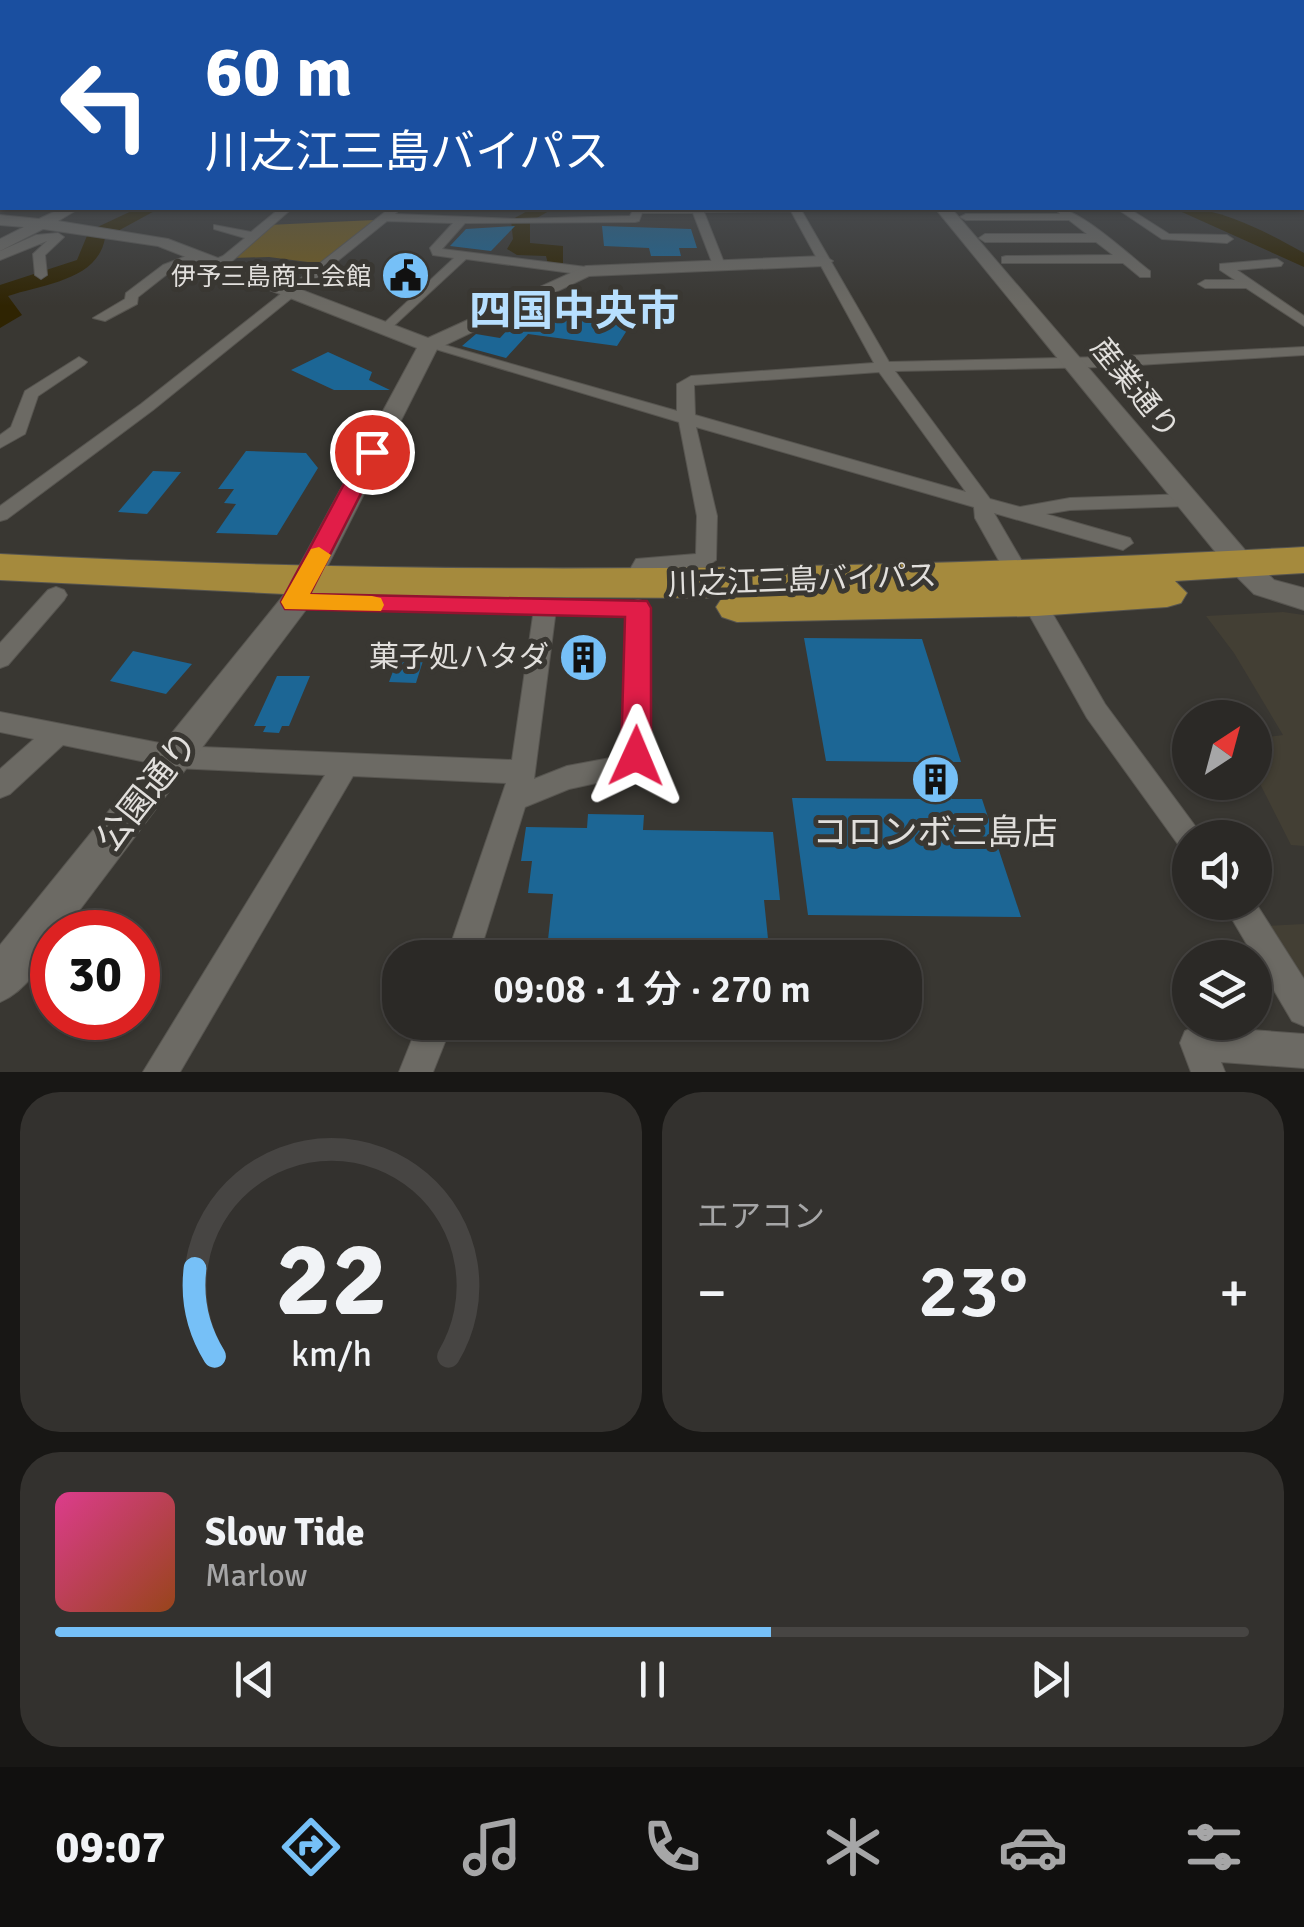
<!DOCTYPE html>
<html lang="ja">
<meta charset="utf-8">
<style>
:root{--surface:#2b2926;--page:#33312e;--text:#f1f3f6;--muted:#a6a6a7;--line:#474543;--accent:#76c0f7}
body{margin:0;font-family:Signika,"Noto Sans JP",sans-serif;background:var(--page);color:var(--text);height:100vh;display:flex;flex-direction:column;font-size:38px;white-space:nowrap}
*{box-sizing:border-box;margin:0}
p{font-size:32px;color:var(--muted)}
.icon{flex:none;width:55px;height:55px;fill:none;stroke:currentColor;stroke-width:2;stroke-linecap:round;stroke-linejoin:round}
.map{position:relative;height:1072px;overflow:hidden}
.drawer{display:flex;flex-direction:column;gap:20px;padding:20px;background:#181715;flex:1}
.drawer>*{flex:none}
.hud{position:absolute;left:0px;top:0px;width:1305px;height:210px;box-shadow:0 2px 8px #0004,0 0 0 2px var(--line);background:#1a4fa0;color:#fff;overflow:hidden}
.needle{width:65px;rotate:36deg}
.fabs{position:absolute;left:1172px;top:700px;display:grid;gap:20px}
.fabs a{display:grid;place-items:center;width:100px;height:100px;border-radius:50%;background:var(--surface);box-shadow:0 2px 8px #0004,0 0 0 2px var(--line);font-size:50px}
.speed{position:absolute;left:30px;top:910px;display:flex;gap:20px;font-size:50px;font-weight:700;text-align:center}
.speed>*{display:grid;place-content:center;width:130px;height:130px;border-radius:50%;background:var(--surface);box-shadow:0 2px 8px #0004,0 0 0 2px var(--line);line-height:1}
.speed .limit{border:15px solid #d22;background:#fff;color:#111}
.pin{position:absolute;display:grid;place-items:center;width:85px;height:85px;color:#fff;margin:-42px;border:5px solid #fff;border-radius:50%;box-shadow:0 2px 10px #0007}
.me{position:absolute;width:110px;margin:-55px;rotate:1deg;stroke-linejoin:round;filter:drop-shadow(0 0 8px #0008)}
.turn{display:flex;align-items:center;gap:35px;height:210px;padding:0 40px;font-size:45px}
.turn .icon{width:130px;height:130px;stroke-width:2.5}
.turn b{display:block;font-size:70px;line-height:85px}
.big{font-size:75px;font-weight:600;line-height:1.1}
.drawer .card{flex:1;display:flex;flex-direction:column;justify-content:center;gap:15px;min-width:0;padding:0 35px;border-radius:40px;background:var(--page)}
.drawer .dial{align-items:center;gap:0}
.dial svg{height:260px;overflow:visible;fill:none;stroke:var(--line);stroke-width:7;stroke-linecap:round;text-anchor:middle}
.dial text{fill:var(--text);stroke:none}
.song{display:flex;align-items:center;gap:30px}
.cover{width:120px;height:120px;border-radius:15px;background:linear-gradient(135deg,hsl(330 70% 55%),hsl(20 70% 35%))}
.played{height:10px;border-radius:5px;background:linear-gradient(90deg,var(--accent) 60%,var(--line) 60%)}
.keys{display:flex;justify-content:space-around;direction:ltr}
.heat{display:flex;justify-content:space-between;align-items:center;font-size:55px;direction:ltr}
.drawer .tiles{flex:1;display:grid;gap:20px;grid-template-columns:1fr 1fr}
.card:last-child{grid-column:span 2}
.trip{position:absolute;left:382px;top:940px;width:540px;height:100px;border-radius:40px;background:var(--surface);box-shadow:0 2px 8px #0004,0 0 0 2px var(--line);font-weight:600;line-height:100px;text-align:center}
.dock{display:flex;height:160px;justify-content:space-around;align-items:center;background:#11100f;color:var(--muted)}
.dock .icon{width:70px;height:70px}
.dock .selected{color:var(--accent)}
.dock b{font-size:45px;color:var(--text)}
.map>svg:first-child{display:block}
</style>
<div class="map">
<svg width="1304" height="1072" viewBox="0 0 1304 1072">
<rect width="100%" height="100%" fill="#393732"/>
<g fill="#433f34">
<path d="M1283 612 1304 615V846L1291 845 1255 774V739L1283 735 1234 653 1206 616Z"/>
<path d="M1304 924V990L1267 926Z"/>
</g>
<path fill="#725c1e" d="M374 220 323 264 269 257 231 258 268 225Z"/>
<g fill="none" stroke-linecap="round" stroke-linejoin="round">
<g fill="#2f2402" fill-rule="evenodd">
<path d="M138 208H160L105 238C98 280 44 284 8 296L22 315 0 328V285L77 260 89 231Z"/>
<path d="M533 208 549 211 530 222V243L563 246V268H549L546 256 517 255 507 249 513 239 511 220Z"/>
<path d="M1173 208C1217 205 1266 232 1304 253V267Z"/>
</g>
</g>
<g fill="#1c6695">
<path d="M515 226 491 251 450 246 466 229Z"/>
<path d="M602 226 691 229 697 248H679L681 256H651L649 248 604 246Z"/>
<path d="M545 301 638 313 617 346 528 334 506 358 462 346 476 334 500 338 518 318Z"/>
<path d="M328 352 372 372 369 380 390 390H334L291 370Z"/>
<path d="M246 451 306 453 318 468 277 535 216 533 236 504 224 503 234 489H218Z"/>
<path d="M153 471 181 472 147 514 118 512Z"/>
<path d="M804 638 922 639 961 762H941L952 799H982L1021 917 808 915 792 798 928 799 918 762 826 761Z"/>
<path d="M601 646 600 668H568L569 647Z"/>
<path d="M402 647 427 648 416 683 389 682Z"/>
<path d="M133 651 192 664 166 694 110 681Z"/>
<path d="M277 676H310L289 726H282L279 733 263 732 266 726H254Z"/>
<path d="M588 814 644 815 643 830 773 832 780 900H764L770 958H546L553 894 528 893 532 861H521L526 827 587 828Z"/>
</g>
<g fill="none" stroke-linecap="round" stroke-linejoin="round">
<defs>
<g id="street">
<path d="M1302 160 1304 161V167H1302Z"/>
<path d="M390 208H401L395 214 517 219 630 216 634 208H800L889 362 1104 357 1304 347V355L1104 367 895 371 990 499 1020 507 1070 498 1189 494 1199 500 1189 506 1070 510 1046 514 1130 538 1133 543 1123 550 994 513 1105 704 1204 838H1190V851L1180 847 1087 718 975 518 974 507 696 427 717 516 716 560 706 567 650 571 640 590H624L621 585 636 559 696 554 697 516 679 422 422 345 429 341 434 342 677 411V384L691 376 874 363 791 211 704 212 725 265 719 269 713 265 693 213H642L639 221 635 222 465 223 442 249 586 267 592 271 586 275 466 259 385 334 378 330 380 327 454 258 433 255 430 248 453 223 387 221 153 410 7 519 0 521V506L141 404ZM879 372 966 492 695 415 694 385Z"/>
<path d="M1055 208C1078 207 1130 256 1150 271V277H1140L1123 263H1002V257L1006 256 1113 255 1096 242H985L979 238 985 234H1087L1069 220H966L960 217 966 214H1060Z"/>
<path d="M1116 208H1128L1169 234 1227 235 1233 239 1227 243 1162 239Z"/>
<path d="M279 209 289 211 231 262 211 267V261L223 256 245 238 214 229V225L251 232Z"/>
<path d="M36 235 58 233 64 237 45 255 47 275 41 279 35 275 33 254 47 241 0 260V251Z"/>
<path d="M197 252 203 256 201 259 171 271 138 297 137 304 105 321 93 318 125 299 126 293 163 265Z"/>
<path d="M1277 259 1283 263 1281 266 1237 270 1304 316V326L1246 288H1205L1198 284 1205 280H1235L1220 270V264Z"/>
<path d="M79 357 87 362 84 365 38 396 25 434 0 448V435L11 427 25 391Z"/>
<path d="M56 587 64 590 67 595 64 600 8 665 0 668V643L48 590Z"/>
<path d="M638 600 646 602 649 608V755L638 774 569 789 525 807 478 958H446L506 783 353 776 180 1072H143L325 775 175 768 63 745 10 794 0 798V769L34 739 0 732V712L175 746 512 760 534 609 537 603H553L556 609 534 779 567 766 621 756 623 753 627 608 630 602Z"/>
<path d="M1222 902H1255L1304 979V1026L1292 1021Z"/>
<path d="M419 1022H453L433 1072H399Z"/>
<path d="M1197 1026 1304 1034V1068L1221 1062 1225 1072H1191L1180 1043 1185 1031Z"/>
</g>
<g id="secondary">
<path d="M62 208H80L58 221 168 239 428 338 586 266 824 256 833 261 824 266 589 276 437 349 305 611 63 932H52C52 958 23 993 0 1002V945L283 596 417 348 158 246 43 229 0 251V239L24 227 0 225V215L39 219Z"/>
<path d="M935 208H951L1251 557 1274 580 1304 588V610L1254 594 1231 571Z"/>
</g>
<path id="highway" d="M1304 547V573L1175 581 1187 593 1181 603 1167 607 1036 616 737 622 722 617 716 607 722 598 326 596 0 580V554C435 577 869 571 1304 547Z"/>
</defs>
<use href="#street" stroke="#575550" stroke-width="2"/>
<use href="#secondary" stroke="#575550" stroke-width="2"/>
<use href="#highway" stroke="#575550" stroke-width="2"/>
<use href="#street" fill="#6c6a64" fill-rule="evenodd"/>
<use href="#secondary" fill="#6c6a64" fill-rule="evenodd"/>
<use href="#highway" fill="#a58a3d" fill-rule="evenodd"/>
<path stroke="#8d8b87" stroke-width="2.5" stroke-dasharray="6 6" stroke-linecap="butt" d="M327 208H453"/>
</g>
<linearGradient id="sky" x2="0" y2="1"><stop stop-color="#1f1e1c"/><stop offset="0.51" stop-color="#4e535a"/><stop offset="1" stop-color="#4e535a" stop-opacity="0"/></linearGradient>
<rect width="1304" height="306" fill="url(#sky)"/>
<path fill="#e11d48" stroke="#92132f" stroke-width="2.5" d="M372 446 382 452 310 594 647 601 651 608V756L646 764 636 768 626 764 621 756 625 617 285 609 281 602 361 452Z"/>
<path fill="#f59e0b" d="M319 547 331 555 310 594 372 596 381 598 384 605 381 611 285 609 281 602 311 549Z"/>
<defs>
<symbol id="civic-disc" viewBox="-11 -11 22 22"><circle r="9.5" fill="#76c0f7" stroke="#393732"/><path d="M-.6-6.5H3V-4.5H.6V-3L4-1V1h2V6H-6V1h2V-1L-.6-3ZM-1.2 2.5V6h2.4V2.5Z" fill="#111"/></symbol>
<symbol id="building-disc" viewBox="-11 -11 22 22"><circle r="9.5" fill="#76c0f7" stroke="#393732"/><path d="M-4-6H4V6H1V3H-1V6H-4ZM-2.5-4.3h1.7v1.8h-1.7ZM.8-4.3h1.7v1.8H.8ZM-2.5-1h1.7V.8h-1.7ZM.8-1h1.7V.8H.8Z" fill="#111"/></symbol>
</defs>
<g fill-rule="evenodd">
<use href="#civic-disc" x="378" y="248" width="55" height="55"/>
<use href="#building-disc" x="556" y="630" width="55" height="55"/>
<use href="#building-disc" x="908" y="752" width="55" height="55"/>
</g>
<g text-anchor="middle" stroke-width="10" stroke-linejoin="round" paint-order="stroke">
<g font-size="25" fill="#e1dfdc" stroke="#393732" text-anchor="end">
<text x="371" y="285">伊予三島商工会館</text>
</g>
<g font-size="30" fill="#e1dfdc" stroke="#393732">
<text transform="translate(1135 388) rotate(51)" y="10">産業通り</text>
<text transform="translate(802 580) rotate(-2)" y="10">川之江三島バイパス</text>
</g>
<g font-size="30" fill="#e1dfdc" stroke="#393732" text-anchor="end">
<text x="549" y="667">菓子処ハタダ</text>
</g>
<g font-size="35" fill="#e1dfdc" stroke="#393732">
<text transform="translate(147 791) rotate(-52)" y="12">公園通り</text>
</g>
<g font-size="35" fill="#e1dfdc" stroke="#393732">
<text x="935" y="844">コロンボ三島店</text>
</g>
<g font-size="42" font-weight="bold" fill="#b7dffe" stroke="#393732">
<text x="574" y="325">四国中央市</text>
</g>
</g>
</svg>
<div class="fabs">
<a><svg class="needle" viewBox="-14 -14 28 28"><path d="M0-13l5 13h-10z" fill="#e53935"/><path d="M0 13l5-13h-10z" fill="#a6a6a7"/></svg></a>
<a><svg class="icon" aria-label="sound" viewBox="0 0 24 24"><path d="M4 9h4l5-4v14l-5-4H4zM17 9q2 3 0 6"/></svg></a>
<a><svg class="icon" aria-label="layers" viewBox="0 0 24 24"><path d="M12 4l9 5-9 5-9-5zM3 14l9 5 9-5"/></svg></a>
</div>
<div class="speed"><div class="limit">30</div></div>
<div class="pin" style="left:372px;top:452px;background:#d93025"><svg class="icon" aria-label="arrive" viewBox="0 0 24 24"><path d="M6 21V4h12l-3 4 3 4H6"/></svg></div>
<svg class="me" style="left:636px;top:756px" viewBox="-20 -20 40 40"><path d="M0-17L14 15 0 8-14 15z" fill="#e11d48" stroke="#fff" stroke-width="4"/></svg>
<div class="trip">09:08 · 1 分 · 270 m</div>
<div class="hud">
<div class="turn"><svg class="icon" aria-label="left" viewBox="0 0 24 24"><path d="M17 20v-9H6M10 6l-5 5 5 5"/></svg><div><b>60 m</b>川之江三島バイパス</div></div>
</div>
</div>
<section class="drawer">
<div class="tiles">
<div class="card dial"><svg viewBox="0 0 100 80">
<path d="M14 69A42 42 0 1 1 86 69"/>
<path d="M14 69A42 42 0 0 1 8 42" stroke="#76c0f7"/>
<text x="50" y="56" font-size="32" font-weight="700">22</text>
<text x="50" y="72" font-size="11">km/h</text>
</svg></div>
<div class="card"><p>エアコン</p>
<div class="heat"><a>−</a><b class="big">23°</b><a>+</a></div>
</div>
<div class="card">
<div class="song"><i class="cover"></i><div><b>Slow Tide</b><p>Marlow</p></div></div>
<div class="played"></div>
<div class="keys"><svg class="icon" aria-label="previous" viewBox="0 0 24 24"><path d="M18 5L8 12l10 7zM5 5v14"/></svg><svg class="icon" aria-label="pause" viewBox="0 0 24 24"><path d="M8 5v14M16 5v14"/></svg><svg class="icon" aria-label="next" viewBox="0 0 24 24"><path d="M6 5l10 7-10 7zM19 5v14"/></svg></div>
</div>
</div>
</section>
<nav class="dock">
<b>09:07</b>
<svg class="icon selected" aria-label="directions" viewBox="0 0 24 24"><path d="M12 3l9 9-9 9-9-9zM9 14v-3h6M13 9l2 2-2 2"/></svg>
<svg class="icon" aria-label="music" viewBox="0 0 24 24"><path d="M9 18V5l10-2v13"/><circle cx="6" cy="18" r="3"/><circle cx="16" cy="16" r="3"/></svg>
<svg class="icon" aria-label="phone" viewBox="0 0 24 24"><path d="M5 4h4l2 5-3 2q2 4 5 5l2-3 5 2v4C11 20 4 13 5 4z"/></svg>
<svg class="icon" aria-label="climate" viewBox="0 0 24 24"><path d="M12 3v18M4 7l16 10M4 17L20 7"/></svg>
<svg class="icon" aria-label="car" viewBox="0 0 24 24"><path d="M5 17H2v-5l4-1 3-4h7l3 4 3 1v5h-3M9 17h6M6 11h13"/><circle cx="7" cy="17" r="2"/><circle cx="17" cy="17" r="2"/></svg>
<svg class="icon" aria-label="filters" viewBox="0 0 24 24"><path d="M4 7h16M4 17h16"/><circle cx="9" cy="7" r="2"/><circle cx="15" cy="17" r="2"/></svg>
</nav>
